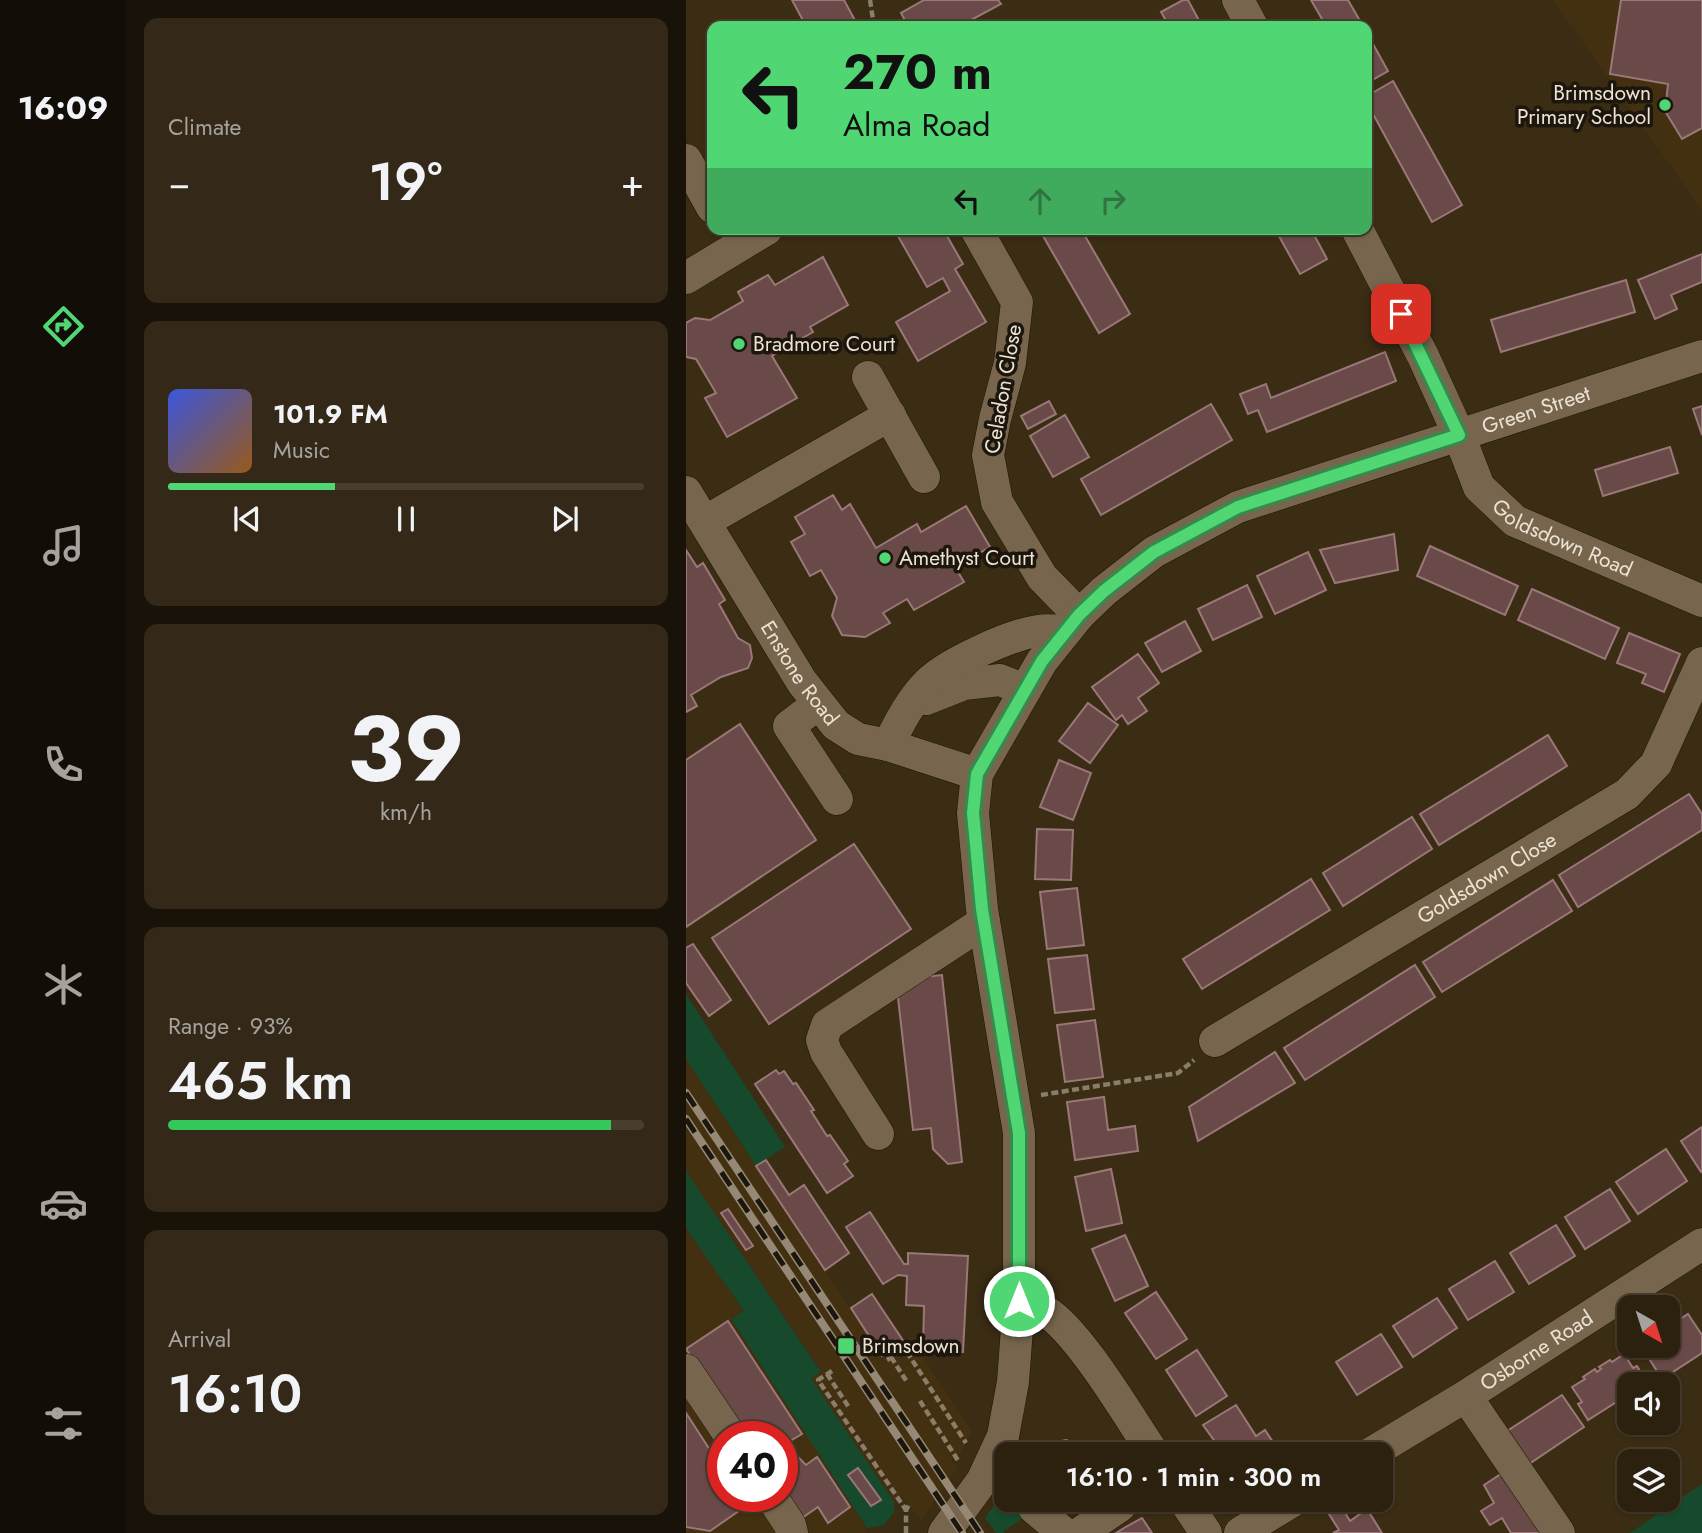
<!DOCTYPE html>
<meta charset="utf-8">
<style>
:root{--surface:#2c210f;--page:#342918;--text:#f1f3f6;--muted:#a6a39e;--line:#483e2f;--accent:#51d674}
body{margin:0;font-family:Jost,sans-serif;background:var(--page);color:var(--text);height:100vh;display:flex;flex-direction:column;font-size:26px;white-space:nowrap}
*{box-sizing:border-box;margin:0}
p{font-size:23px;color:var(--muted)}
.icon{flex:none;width:38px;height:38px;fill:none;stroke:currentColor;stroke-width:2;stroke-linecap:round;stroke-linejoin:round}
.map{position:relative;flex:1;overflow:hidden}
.details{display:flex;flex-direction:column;gap:18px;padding:18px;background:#181208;width:560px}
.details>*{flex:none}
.banner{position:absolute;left:21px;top:21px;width:665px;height:214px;border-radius:14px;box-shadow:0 2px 5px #0004,0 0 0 2px var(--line);background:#51d674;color:#111;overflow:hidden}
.needle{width:46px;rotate:141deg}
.buttons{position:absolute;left:931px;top:1295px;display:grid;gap:14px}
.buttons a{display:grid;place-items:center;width:63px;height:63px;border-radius:14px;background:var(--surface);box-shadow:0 2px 5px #0004,0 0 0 2px var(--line);font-size:35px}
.speed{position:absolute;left:21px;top:1421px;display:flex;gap:14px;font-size:35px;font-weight:700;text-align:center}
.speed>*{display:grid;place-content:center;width:91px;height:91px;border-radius:50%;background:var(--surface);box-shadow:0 2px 5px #0004,0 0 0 2px var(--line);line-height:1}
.speed .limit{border:10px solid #d22;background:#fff;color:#111}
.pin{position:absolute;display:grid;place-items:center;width:60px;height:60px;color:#fff;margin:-30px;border-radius:14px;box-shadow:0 4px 10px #0006}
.me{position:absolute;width:77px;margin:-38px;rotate:0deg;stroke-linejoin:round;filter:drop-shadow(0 0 5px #0008)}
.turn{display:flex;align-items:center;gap:24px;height:147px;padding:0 21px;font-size:32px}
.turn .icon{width:91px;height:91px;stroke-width:2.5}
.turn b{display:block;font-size:49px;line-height:60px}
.lanes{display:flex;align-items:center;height:66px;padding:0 21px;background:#0003;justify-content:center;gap:35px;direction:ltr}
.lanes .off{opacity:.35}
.big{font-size:52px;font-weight:600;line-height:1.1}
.details .card{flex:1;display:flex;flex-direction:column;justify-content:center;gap:10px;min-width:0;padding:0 24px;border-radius:14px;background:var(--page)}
.details .dial{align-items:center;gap:0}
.dial b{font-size:91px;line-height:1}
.song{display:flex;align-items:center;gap:21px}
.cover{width:84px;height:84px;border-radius:10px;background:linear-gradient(135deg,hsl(230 70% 55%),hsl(30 70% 35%))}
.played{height:7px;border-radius:4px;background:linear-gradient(90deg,var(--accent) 35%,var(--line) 35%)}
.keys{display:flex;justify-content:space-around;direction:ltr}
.heat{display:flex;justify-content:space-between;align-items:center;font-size:38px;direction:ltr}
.charge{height:10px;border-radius:5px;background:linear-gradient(90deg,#34c759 93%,var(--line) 0)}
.trip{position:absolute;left:308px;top:1442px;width:399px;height:70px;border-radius:14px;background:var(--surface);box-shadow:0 2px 5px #0004,0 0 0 2px var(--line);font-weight:600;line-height:70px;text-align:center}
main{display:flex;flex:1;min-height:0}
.tabs{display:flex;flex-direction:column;width:126px;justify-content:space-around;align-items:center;background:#120d06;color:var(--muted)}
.tabs .icon{width:49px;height:49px}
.tabs .on{color:var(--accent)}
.tabs b{font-size:32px;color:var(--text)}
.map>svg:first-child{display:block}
</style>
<main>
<nav class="tabs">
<b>16:09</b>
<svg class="icon on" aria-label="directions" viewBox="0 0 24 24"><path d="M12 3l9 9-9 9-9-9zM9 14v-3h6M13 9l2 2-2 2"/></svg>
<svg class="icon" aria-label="music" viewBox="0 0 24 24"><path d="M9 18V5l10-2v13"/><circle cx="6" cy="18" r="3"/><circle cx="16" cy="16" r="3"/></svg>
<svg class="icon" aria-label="phone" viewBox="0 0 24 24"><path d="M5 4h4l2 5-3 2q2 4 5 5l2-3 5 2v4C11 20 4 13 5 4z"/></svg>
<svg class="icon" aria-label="climate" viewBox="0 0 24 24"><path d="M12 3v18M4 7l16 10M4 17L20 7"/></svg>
<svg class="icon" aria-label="car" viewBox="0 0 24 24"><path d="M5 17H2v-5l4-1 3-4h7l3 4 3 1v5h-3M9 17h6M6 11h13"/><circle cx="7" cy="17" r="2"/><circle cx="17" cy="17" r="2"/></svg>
<svg class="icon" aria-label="filters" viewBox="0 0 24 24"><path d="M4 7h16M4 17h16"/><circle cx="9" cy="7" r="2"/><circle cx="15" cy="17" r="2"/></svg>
</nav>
<section class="details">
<div class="card"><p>Climate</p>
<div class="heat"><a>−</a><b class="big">19°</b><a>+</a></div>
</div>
<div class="card">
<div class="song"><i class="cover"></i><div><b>101.9 FM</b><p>Music</p></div></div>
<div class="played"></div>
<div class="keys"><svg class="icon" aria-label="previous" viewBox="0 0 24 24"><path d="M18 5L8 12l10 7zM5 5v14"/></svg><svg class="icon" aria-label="pause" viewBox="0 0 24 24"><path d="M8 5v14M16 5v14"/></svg><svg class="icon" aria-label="next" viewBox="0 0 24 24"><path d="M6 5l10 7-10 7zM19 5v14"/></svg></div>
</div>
<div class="card dial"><b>39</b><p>km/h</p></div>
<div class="card"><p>Range · 93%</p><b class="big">465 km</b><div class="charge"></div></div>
<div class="card"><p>Arrival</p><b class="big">16:10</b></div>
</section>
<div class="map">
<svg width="1016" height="1533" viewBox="0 0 1016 1533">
<rect width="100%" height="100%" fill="#3b2c14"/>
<g fill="#433011" fill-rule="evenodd">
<path d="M867 0H1016V210Z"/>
<path d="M0 1059 164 1308 186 1294 217 1341 224 1337 286 1431 274 1454 265 1460 271 1469 235 1521 217 1497 208 1502 125 1378 135 1371 0 1171Z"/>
<path d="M0 1228 58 1311 45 1319 181 1528 179 1533H0ZM37 1437H96V1496H37Z"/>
</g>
<g fill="#174a2d">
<path d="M0 994 99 1147 70 1166 0 1059Z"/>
<path d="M0 1171 135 1372 125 1378 208 1502V1512L198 1525 181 1528 45 1319 58 1311 0 1228Z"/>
<path d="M1016 1484V1533H944Z"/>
<path d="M318 1491 320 1500H324L337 1518 318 1531V1533H310L299 1518Z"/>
</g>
<g fill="#694a49" stroke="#9a7877" stroke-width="2">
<path d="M106 0H158L172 26H120Z"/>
<path d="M238 0H312L315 4 274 26H222L215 13Z"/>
<path d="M497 0H502L516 26H483L475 12Z"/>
<path d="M625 0H662L677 26H640Z"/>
<path d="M935 0H1016V128L996 139 979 111 982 84 924 74Z"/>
<path d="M681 33 702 71 681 83Z"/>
<path d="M707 81 776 205 746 222 681 103V96Z"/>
<path d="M208 229H257L277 264 269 269 300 322 232 361 210 322 264 291 257 278 241 287Z"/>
<path d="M353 229H395L444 314 413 333Z"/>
<path d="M589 229H625L641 259 614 274Z"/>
<path d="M1016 254V282L985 295 991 309 969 319 952 280Z"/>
<path d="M137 257 162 305 124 327 127 332 86 356 111 398 41 437 19 398 30 393 10 359 0 357V323L9 318 24 320 57 301 52 292 82 275 89 285Z"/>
<path d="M940 280 949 312 815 352 805 320Z"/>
<path d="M699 352 710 381 581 432 572 410 562 414 554 394 580 384 585 398Z"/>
<path d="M363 401 370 414 342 429 335 416Z"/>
<path d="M525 404 546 440 415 515 395 479Z"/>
<path d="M1016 406V435L1007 409Z"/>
<path d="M379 415 403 457 367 477 344 436Z"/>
<path d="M984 447 992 473 917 496 909 470Z"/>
<path d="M147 495 156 510 164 504 190 548 231 524 235 532 280 506 304 547 269 567 278 582 228 610 221 599 197 613 204 623 179 637 156 635 146 616 151 598 135 570 124 576 105 542 119 534 109 517Z"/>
<path d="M708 534 712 570 649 583 634 550Z"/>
<path d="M744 546 832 586 819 615 731 576Z"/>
<path d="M0 550 11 567 17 563 39 600 33 604 52 638 64 645 66 658 62 668 35 677 5 695 11 706 0 712Z"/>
<path d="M622 552 640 590 589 614 571 576Z"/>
<path d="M561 585 576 617 527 640 512 609Z"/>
<path d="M846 589 933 628 919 659 832 620Z"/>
<path d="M499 621 515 651 476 672 459 643Z"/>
<path d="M943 633 994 654 978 692 956 683 960 674 931 663Z"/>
<path d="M452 654 473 683 452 698 461 711 442 724 436 715 430 720 406 687Z"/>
<path d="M402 703 432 725 404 763 373 741Z"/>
<path d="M54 724 130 840 0 927V760Z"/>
<path d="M862 735 881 766 753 845 734 814Z"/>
<path d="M373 760 405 773 387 820 354 807Z"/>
<path d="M1003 794 1016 814V830L892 907 873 875Z"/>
<path d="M726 817 746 849 657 906 637 873Z"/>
<path d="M351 829 387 830 385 880 349 879Z"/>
<path d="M168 844 225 929 83 1024 26 938Z"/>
<path d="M625 879 644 910 516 989 497 959Z"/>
<path d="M867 880 886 911 756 992 737 962Z"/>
<path d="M391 888 398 945 361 949 354 892Z"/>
<path d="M7 944 45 1000 23 1016 0 983V948Z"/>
<path d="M401 955 408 1009 369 1013 362 959Z"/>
<path d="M729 965 749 997 619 1080 598 1048Z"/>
<path d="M256 975 276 1162 262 1164 247 1149 245 1128 227 1130 210 980Z"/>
<path d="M409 1020 417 1077 379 1082 371 1025Z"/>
<path d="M589 1052 609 1083 512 1141 503 1107Z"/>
<path d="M90 1070 93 1074 98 1071 107 1084 110 1083 128 1110 125 1111 141 1136 144 1135 162 1161 158 1164 167 1176 141 1193 69 1084Z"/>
<path d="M418 1097 422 1130 449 1126 452 1151 389 1160 381 1102Z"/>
<path d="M1016 1127V1171L1015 1172 995 1141Z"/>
<path d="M980 1149 1001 1181 952 1214 930 1182Z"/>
<path d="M80 1160 103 1195 118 1185 163 1253 139 1270 70 1166Z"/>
<path d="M425 1169 436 1223 400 1231 389 1177Z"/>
<path d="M924 1189 944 1221 899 1249 879 1217Z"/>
<path d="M42 1209 67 1246 60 1250 35 1213Z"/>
<path d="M184 1212 218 1264H222V1253L282 1256 277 1352 237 1351 238 1306 220 1305 221 1276 212 1275 197 1284 160 1227Z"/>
<path d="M870 1225 889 1256 843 1284 824 1253Z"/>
<path d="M439 1235 462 1286 429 1301 406 1249Z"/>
<path d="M809 1261 828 1292 782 1320 763 1289Z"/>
<path d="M470 1292 501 1339 470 1359 439 1313Z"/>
<path d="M186 1294 218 1342 196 1356 165 1308Z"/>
<path d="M751 1298 771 1328 727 1357 707 1326Z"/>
<path d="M1002 1314 1016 1335V1353L976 1379 955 1346H982V1327Z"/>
<path d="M42 1321 116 1434 99 1444 120 1465 131 1457 164 1507 142 1523 132 1507 113 1520 96 1495V1437H58L0 1349Z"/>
<path d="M695 1334 716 1367 671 1395 650 1362Z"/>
<path d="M511 1350 541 1396 510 1416 480 1370Z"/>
<path d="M938 1354 947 1368 951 1366 961 1383 943 1384V1394L902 1420 892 1404 896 1402 886 1387 899 1379 897 1377 909 1369 911 1372 915 1369 913 1367 924 1360 926 1362Z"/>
<path d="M876 1395 898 1427 840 1466 818 1433Z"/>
<path d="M550 1405 570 1436 579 1430 589 1445 575 1454H538L517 1425Z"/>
<path d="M0 1413 37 1470V1496H54L60 1506 24 1531 0 1527Z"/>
<path d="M380 1440 395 1446 403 1454H352L366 1443Z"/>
<path d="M172 1468 195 1500 185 1506 162 1475Z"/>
<path d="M818 1472 857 1533H825L816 1518 804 1525 795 1511 808 1503 798 1485Z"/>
<path d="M655 1506 664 1521 681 1509 696 1533H647L653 1530 643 1514Z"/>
<path d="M456 1518 466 1533H430L438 1528Z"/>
</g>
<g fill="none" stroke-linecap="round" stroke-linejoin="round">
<defs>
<g id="minor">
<path d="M552 0 566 26"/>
<path d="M0 160 26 207"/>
<path d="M290 229 331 302 324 363 309 419 302 455 311 502 356 577 393 615"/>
<path id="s1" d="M671 229 737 356 773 435 793 487 829 521 1016 601"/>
<path d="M0 278 81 229"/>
<path d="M182 377 238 477"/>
<path id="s2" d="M0 492 116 682 150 725 172 739 202 745 291 774"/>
<path d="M20 521 204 415"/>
<path d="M240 699 278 684 314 680 339 690"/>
<path d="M132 704 103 726 151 799"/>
<path d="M202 745C213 724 223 703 240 685 259 664 324 635 352 631 361 629 371 631 380 631"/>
<path id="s3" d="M529 1041 941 794 970 764 1016 663"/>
<path d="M192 1134 140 1052 136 1040 141 1025 298 922"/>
<path d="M333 1301C341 1304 351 1307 359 1311 393 1331 444 1419 468 1454"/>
<path d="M0 1370 45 1437"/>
<path d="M780 1396 873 1533"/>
<path id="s4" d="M684 1454 780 1396 1016 1244"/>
<path d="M85 1496 104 1525 106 1533"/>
<path d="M498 1500 520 1533"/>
<path d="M348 1508 378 1533"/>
<path id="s5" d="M258 1533 296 1481 317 1436 327 1382 333 1301V1133L296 909 287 813 291 774 356 661 393 615 418 591 468 552 552 507 1016 356"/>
<path d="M394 1533 434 1506"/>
<path d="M554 1533 608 1500"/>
</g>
</defs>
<use href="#minor" stroke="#221400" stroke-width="33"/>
<g stroke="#8a7d69" stroke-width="4.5" stroke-dasharray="7 3.5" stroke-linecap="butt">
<path d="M184 0 188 26"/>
<path d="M355 1095 492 1073 508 1060"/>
<path d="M215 1343 280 1443"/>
<path d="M205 1357 221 1382"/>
<path d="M201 1360 219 1349"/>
<path d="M146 1371 132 1380 220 1510"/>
<path d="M141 1374 164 1409"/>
<path d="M234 1401 273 1462"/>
<path d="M220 1533V1510L223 1505"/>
</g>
<use href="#minor" stroke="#77664d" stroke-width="32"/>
<defs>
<g id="rail">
<path d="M0 1093 294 1533"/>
<path d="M0 1119 276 1533"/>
</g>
</defs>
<use href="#rail" stroke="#958976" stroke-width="8"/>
<use href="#rail" stroke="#1c160c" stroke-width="5" stroke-dasharray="16" stroke-linecap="butt"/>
</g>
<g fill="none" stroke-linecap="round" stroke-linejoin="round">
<defs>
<path id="route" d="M333 1301V1133L296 909 287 813 291 774 356 661 393 615 418 591 468 552 552 507 773 435 715 314"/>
</defs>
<use href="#route" stroke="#358b4b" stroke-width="18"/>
<use href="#route" stroke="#51d674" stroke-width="12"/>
</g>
<g fill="#51d674" stroke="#1c160c" stroke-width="2.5">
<circle cx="979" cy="105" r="7"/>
<circle cx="53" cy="344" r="7"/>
<circle cx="199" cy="558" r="7"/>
<rect x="151" y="1337" width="18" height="18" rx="3.5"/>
</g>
<g text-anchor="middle" stroke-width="7" stroke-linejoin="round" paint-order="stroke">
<g font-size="21" fill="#ede3d5" stroke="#1c160c" text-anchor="start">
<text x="965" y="100" text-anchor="end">Brimsdown<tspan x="965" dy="24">Primary School</tspan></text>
<text x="67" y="351">Bradmore Court</text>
<text x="213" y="565">Amethyst Court</text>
<text x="176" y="1353">Brimsdown</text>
</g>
<g font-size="21" fill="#ede3d5" stroke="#1c160c">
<text transform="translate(317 389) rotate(-80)" y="7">Celadon Close</text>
<text dy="7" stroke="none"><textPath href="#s5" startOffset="1477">Green Street</textPath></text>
<text dy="7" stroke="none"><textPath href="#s1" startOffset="385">Goldsdown Road</textPath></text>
<text dy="7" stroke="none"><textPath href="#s2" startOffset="214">Enstone Road</textPath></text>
<text dy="7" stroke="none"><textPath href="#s3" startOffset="317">Goldsdown Close</textPath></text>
<text dy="7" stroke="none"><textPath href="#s4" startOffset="196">Osborne Road</textPath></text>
</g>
</g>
</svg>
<div class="buttons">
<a><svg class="needle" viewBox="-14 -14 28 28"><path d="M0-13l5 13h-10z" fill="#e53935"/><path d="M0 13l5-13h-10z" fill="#a6a39e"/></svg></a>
<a><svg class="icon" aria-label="sound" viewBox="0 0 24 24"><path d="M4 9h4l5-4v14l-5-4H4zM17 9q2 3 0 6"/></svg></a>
<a><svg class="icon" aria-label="layers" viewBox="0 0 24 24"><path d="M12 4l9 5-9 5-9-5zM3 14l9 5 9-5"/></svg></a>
</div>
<div class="speed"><div class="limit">40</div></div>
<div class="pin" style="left:715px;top:314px;background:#d93025"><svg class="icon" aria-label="arrive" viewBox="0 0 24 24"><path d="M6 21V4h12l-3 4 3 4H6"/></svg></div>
<svg class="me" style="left:333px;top:1301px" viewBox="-20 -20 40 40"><circle r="17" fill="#51d674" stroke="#fff" stroke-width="3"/><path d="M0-11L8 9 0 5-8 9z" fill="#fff"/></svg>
<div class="trip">16:10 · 1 min · 300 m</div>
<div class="banner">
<div class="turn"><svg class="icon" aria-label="left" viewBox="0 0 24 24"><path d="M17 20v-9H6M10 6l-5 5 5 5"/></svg><div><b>270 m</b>Alma Road</div></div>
<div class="lanes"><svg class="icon" aria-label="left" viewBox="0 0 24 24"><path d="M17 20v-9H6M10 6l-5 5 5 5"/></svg><svg class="icon off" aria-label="ahead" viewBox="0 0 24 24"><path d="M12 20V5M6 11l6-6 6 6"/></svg><svg class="icon off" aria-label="right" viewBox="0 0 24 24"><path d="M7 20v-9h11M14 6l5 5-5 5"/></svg></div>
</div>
</div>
</main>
